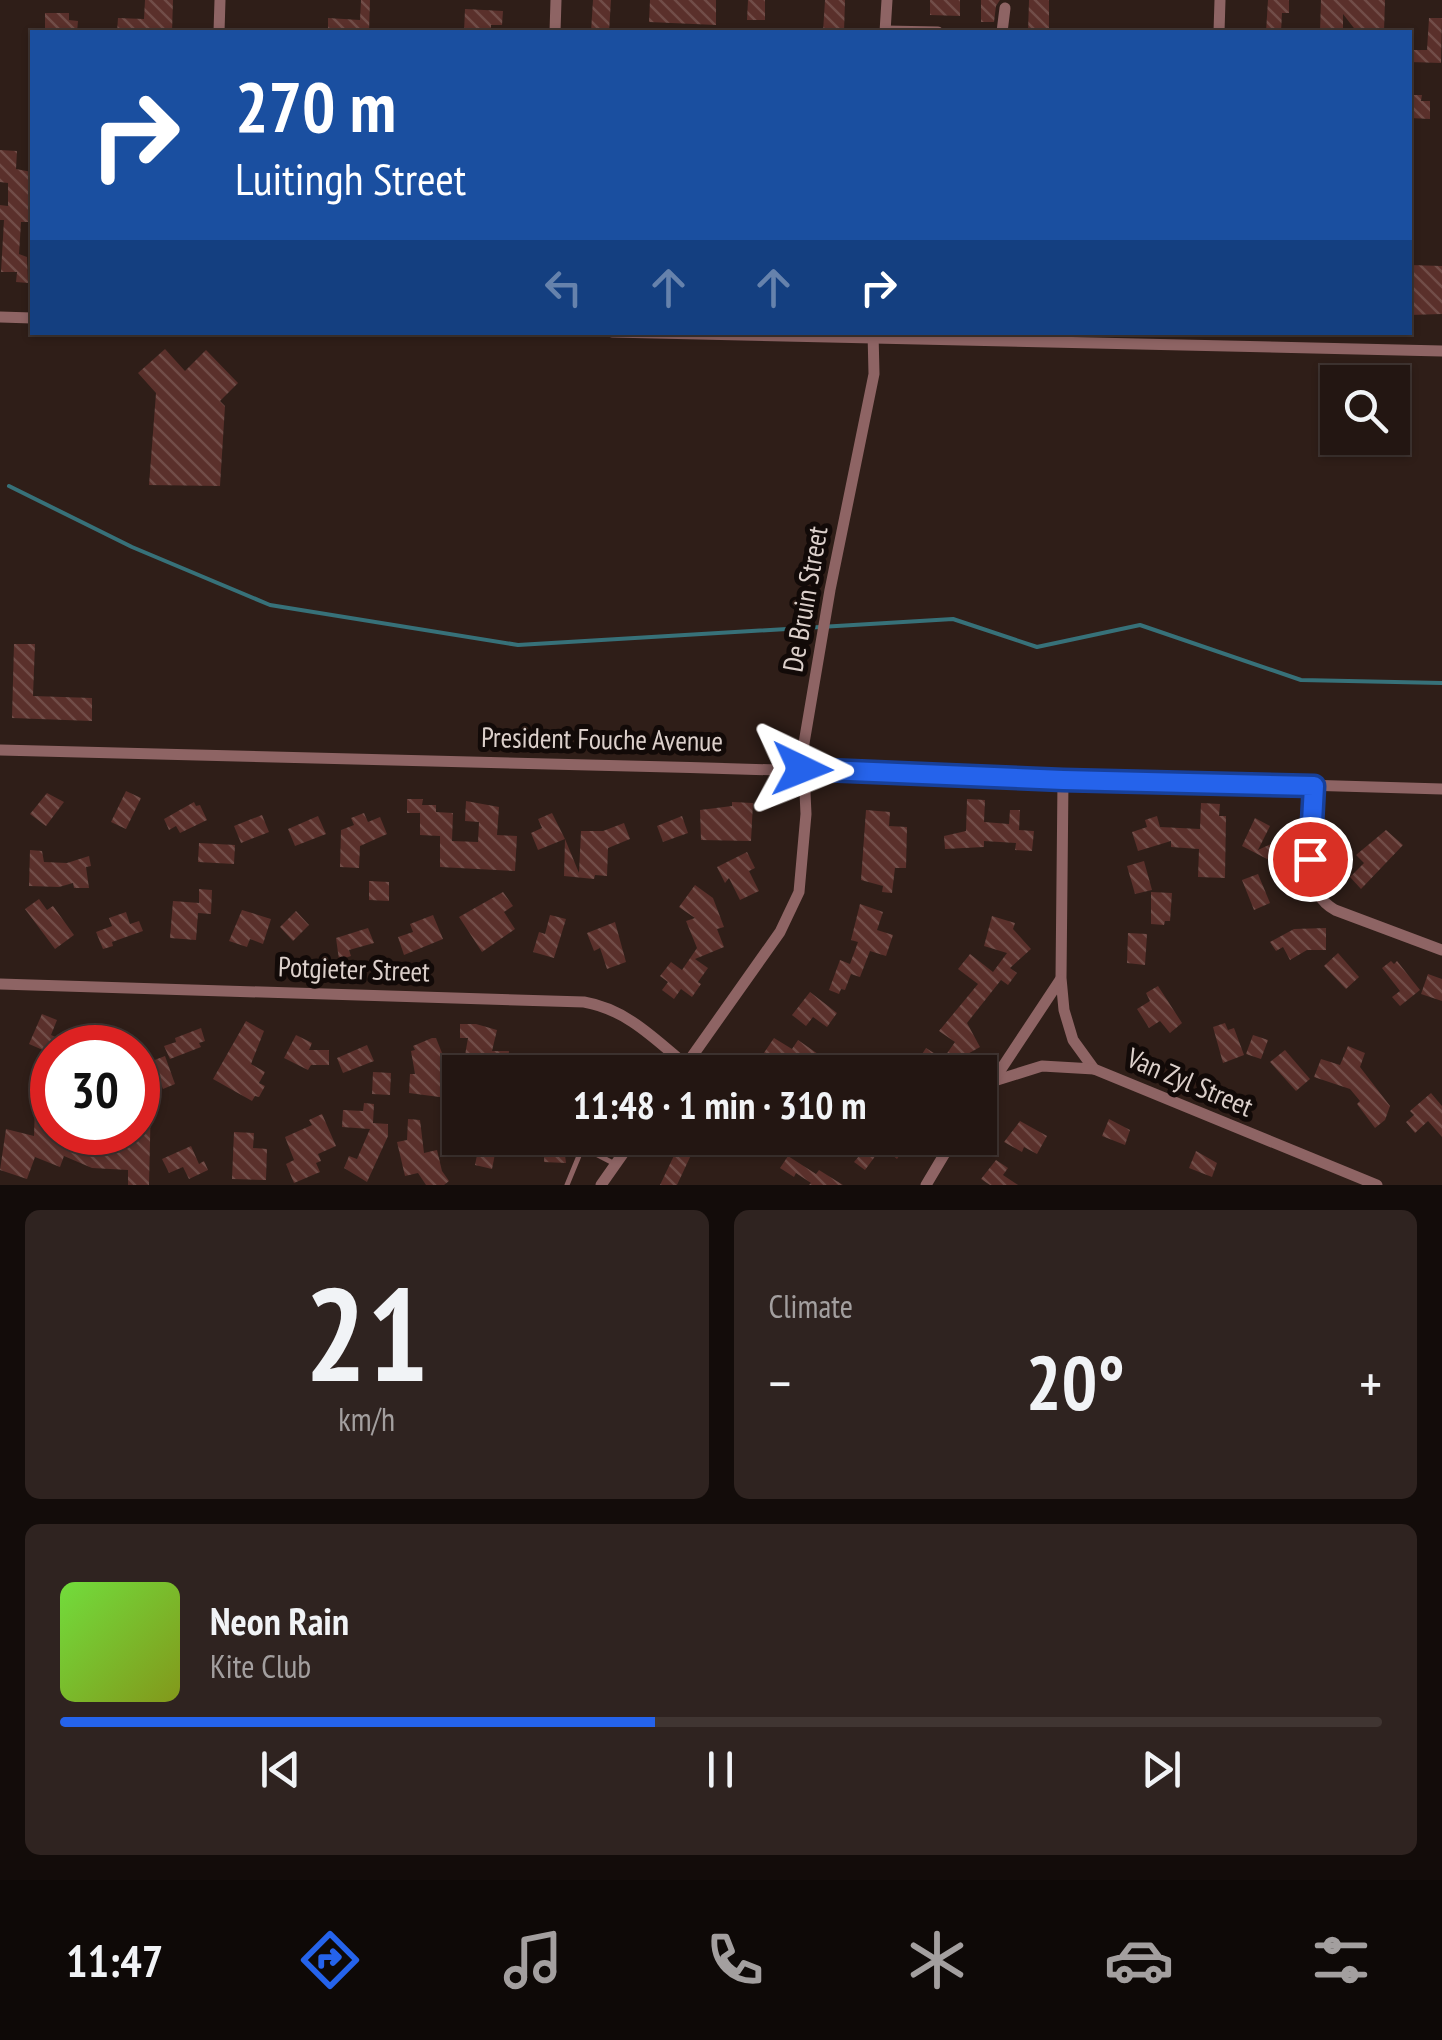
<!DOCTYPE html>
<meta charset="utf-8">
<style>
:root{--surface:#231612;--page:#2f2320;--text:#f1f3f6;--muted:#a39f9f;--line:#403532;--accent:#2563eb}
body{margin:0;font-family:"PT Sans Narrow",sans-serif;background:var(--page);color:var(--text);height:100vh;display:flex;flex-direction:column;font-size:38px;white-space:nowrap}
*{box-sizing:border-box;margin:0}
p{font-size:32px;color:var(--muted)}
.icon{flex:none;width:55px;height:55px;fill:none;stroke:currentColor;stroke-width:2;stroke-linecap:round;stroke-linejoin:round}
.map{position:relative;height:1185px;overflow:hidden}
.side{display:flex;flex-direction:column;gap:25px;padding:25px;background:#130c0a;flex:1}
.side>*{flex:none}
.hud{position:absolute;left:30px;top:30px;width:1382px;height:305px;border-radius:0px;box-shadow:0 2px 8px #0004,0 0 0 2px var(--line);background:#1a4fa0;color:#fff;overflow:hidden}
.tools{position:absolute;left:1320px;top:365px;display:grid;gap:20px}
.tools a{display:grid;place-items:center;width:90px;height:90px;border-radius:0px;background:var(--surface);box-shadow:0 2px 8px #0004,0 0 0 2px var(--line);font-size:50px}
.speed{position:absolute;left:30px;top:1025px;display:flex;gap:20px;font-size:50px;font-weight:700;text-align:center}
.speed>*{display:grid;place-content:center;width:130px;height:130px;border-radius:50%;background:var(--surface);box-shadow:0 2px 8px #0004,0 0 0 2px var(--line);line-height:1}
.speed .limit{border:15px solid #d22;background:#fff;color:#111}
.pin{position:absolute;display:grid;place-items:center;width:85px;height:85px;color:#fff;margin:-42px;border:5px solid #fff;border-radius:50%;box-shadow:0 2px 10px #0007}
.me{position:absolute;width:110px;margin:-55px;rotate:92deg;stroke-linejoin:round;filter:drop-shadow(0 0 8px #0008)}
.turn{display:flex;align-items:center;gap:35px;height:210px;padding:0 40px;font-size:45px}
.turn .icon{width:130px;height:130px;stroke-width:2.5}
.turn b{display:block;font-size:70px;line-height:85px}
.lanes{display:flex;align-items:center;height:95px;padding:0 40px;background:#0003;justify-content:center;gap:50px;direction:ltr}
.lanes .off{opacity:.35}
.big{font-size:75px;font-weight:600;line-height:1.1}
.side .tile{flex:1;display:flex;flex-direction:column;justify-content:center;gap:15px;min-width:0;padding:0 35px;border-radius:15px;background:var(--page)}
.side .dial{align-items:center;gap:0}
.dial b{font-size:130px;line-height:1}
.song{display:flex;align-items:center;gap:30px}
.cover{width:120px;height:120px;border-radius:15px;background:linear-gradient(135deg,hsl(100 70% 55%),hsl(70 70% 35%))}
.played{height:10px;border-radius:5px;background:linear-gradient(90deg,var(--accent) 45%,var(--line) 45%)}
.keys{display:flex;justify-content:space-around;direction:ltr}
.heat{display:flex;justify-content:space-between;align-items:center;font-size:55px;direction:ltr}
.side .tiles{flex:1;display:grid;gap:25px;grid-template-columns:1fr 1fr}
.tile:last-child{grid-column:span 2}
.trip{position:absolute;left:442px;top:1055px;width:555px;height:100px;border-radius:0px;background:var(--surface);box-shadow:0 2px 8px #0004,0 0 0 2px var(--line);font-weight:600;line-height:100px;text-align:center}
.dock{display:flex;height:160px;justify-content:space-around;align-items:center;background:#0e0907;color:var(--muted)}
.dock .icon{width:70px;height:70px}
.dock .on{color:var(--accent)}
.dock b{font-size:45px;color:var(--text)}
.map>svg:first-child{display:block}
</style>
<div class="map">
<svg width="1442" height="1185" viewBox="0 0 1442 1185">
<defs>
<pattern id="building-back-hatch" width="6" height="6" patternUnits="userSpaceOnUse" patternTransform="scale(2.5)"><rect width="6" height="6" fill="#5a302b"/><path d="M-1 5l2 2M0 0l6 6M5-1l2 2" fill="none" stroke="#714d48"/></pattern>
</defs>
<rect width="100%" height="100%" fill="#2f1e18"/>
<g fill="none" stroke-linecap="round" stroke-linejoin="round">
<path stroke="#377179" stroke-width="4" d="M9 486 132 547 270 605 518 645 953 619 1037 647 1140 625 1301 680 1442 683"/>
</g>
<g fill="url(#building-back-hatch)">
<path d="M145 0H173L172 32H117L118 18 144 19Z"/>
<path d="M361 0H370L369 32H328V18L360 20Z"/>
<path d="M593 0H611L609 32H591Z"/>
<path d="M650 0H716V25L649 22Z"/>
<path d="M748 0H765V20H747Z"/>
<path d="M825 0H845L844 32H823Z"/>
<path d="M930 0H960V16L930 15Z"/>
<path d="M981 0H1000L996 6 994 22H981Z"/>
<path d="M1029 0H1049V32H1028Z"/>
<path d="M1268 0H1289V13H1282L1281 32H1266Z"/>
<path d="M1321 0H1385L1384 32H1357L1343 14V32H1320Z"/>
<path d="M465 9 503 11 502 25H491V32H464Z"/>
<path d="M45 13H69V20L78 21 77 32H45Z"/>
<path d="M1429 18H1442L1441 63 1410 62V50H1427Z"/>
<path d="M1410 95H1422L1421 101H1430V119L1410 118Z"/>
<path d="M0 150 17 151 16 169 32 172V222H21L19 254 27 257 28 283 16 282 17 272H1L4 220H0V205L8 206V183L0 182Z"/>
<path d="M1410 265 1442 266V314L1410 315Z"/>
<path d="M165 349 185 371 206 350 238 383 220 401 225 406 220 486 149 485 156 393 138 373Z"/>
<path d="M14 644H35L33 696 92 698V721L12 718Z"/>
<path d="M126 791 141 798 126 829 111 822Z"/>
<path d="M47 793 64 802 46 826 30 814Z"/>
<path d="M407 799H423L422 805H436V812L453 813 452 841 478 842 479 822 465 821 466 801 499 807 497 835 517 836 515 871 440 867V836L420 835V813H407Z"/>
<path d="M967 799 985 800 984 822 1009 824 1010 810H1020L1019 830 1034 831 1032 851 1015 850 1016 843 984 841V847L945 849 944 836 966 831Z"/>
<path d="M194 802 196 806 200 805 207 820 180 833 176 826 169 830 164 819Z"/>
<path d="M732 802 753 803 751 841 701 840 700 810 732 806Z"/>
<path d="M1201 803 1220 804 1219 816H1226L1225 878 1198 877 1199 849 1171 847V841L1138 851 1132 832 1147 827 1145 820 1157 816 1160 827 1200 829Z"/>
<path d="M866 810 890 812 889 826 907 827 906 868H895L892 893 882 892 883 886 861 880Z"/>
<path d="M364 813 368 822 380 817 387 834 360 846 359 868 340 867 341 830 354 825 351 818Z"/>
<path d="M552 813 565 839 538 850 531 833 542 828 538 819Z"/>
<path d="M262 815 269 832 241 843 234 826Z"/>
<path d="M318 816 326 834 295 846 288 829Z"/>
<path d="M682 816 688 833 663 842 657 826Z"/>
<path d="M1255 818 1270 826 1258 850 1282 839 1287 850 1267 859 1242 846Z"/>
<path d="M624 823 630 839 608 848 607 876 595 875 594 879 564 876 565 839 579 873 581 831H603Z"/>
<path d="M1386 830 1403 845 1361 889 1350 877 1364 863 1356 855Z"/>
<path d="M199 843 235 845 234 864 198 862Z"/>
<path d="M30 850 42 851 44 862 67 863 89 856 91 866 86 867 89 888H74L73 883 59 887 29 886Z"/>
<path d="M747 852 755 868 749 871 759 891 740 900 729 878 725 883 717 867Z"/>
<path d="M1144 861 1152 890 1135 894 1127 866Z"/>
<path d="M1258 874 1270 903 1254 910 1242 880Z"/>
<path d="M369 881 389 882V901L369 900Z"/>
<path d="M695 885 713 898 724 927 717 929 724 947 695 959 708 968 698 982 701 984 692 997 681 989 674 999 662 990 668 982 660 976 671 962 682 970 697 948 686 921 695 918 679 907Z"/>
<path d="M199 889 212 890 211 914 198 913 196 940 170 938 173 901 199 903Z"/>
<path d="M503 892 513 906 504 912 515 929 482 952 459 917Z"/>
<path d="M1151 892 1172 893 1170 921H1165L1164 925 1151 924Z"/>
<path d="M39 899 47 910 53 906 74 935 55 949 25 909Z"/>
<path d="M860 904 883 912 877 930 893 935 886 956 870 951 860 977 851 974 845 990 841 989 839 994 829 990 840 960 850 964 858 942 851 940Z"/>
<path d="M242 910 271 919 263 944 250 939 247 947 229 941Z"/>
<path d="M296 911 309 925 293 941 280 927Z"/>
<path d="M126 912 130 924 139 921 143 931 112 942 113 946 103 949 96 932 112 926 109 918Z"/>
<path d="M433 915 443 939 404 955 398 937 413 932 410 924Z"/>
<path d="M550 915 566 919 554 958 533 952 539 932 545 934Z"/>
<path d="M992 916 1015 923 1013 929 1031 949 1010 968 1017 973 1008 985 1001 980 967 1023 980 1047 948 1065 943 1072H927L915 1065 926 1048 943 1059 955 1042 939 1031 978 984 958 969 970 954 993 972 1007 953 984 946Z"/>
<path d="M615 922 626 962 607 969 600 948 594 951 587 933Z"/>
<path d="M368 928 374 943 349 950 351 956 339 960 336 938Z"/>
<path d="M1326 928V950H1307L1290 960 1283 947 1276 951 1270 942 1294 929Z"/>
<path d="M1128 933 1147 934 1145 965 1127 963Z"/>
<path d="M1338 953 1359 977 1346 989 1324 966Z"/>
<path d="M1391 961 1394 964 1397 961 1420 990 1400 1006 1392 997 1400 991 1382 968Z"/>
<path d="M1428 974 1442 979V1001L1421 994Z"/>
<path d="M1158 986 1182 1023 1170 1033 1160 1021 1149 1028 1137 1009 1150 1001 1146 993Z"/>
<path d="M810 992 837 1013 827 1027 813 1017 806 1026 792 1015Z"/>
<path d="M42 1014 57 1020 51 1035 80 1048H52V1054L29 1044Z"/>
<path d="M246 1021 264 1031 251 1064 265 1072 259 1083 265 1086 259 1097 255 1096 252 1101 213 1079Z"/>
<path d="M1225 1023 1228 1030 1234 1028 1244 1055 1223 1063 1213 1027Z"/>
<path d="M460 1024H476L497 1030 492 1051H509L508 1065 464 1061 468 1038H460Z"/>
<path d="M201 1028 205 1041 199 1043 201 1047 170 1059 164 1046 176 1042 175 1038Z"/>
<path d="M296 1035 312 1043 309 1050H329V1065H311L308 1070 284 1058Z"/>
<path d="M1253 1035 1268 1040 1261 1059 1246 1054Z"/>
<path d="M432 1038H436L448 1068 447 1098 409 1093 410 1074H415L411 1051 415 1050 413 1046Z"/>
<path d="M774 1038 792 1049 798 1040 818 1054 811 1064 800 1057 790 1072H751Z"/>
<path d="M367 1045 374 1061 343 1073 337 1058Z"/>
<path d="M1348 1046 1365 1053 1360 1067 1390 1106 1385 1120 1375 1128 1357 1104 1360 1101 1350 1089 1314 1077 1321 1059 1340 1065Z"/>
<path d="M1285 1050 1310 1079 1296 1091 1270 1062Z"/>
<path d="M624 1053 623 1072H572L573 1059 600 1063 604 1054Z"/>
<path d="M165 1056 175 1084 163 1089 152 1061Z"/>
<path d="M373 1072 391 1073 390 1095 372 1094Z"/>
<path d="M30 1085 52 1086V1135L103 1150 104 1145 125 1146V1142H135L138 1100H151L149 1185H128V1170L92 1168 64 1156 60 1167 35 1157 27 1179 0 1170 6 1129 34 1136 35 1104H30Z"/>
<path d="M1431 1093 1442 1106V1137L1428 1121 1415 1133 1406 1122 1414 1115 1410 1111Z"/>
<path d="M364 1103 374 1104 373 1123 388 1124V1136L367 1182 344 1168 349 1156 357 1159 370 1129 342 1127 343 1110 363 1111Z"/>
<path d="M322 1114 336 1146 318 1154 321 1161 316 1163 320 1172 294 1183 286 1164 294 1160 285 1137 312 1125 309 1120Z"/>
<path d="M408 1119 420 1120 424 1153 437 1150 442 1171 449 1181 444 1185H426L418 1173 405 1176 397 1142 407 1140Z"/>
<path d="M1109 1119 1130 1130 1125 1145 1102 1136Z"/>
<path d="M1020 1121 1047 1136 1037 1154 1024 1147 1022 1152 1004 1142Z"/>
<path d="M234 1132 254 1133 253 1148 267 1149 266 1180 232 1179Z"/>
<path d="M545 1138H563L566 1163 544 1162Z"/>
<path d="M710 1138H756L744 1153 724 1138 715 1150 708 1145Z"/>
<path d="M858 1138H912L897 1159 882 1147 865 1170 854 1162 859 1156 850 1149Z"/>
<path d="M480 1140 497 1144 492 1169 475 1165Z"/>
<path d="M679 1145 691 1151V1155L677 1185H660Z"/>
<path d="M191 1146 199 1164 204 1161 208 1170 189 1179 183 1167 169 1173 162 1159Z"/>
<path d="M1196 1151 1217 1163 1212 1177 1189 1168Z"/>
<path d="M788 1156 816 1174 819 1170 843 1185H809L811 1183 796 1173 794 1177 780 1168Z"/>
<path d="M996 1160 1008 1168 1003 1175 1018 1185H990L981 1179Z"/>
</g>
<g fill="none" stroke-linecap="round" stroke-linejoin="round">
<path stroke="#8e6464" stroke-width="5" d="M567 1185 581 1151 592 1152 615 1164"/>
<g stroke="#8e6464" stroke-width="11">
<path d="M885 31 938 32"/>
<path d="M219 32 220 0"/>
<path d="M555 32 556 0"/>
<path d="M885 32 887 0"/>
<path d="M1002 32 1005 8"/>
<path d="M1219 32 1220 0"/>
<path d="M0 317 32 318"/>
<path d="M612 332 1442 351"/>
<path d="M0 750C481 761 961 775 1442 789"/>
<path d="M1063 780 1061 978 1064 1010 1073 1040 1094 1069 1377 1185"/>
<path d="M1314 785C1312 823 1295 888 1335 910L1442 950"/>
<path d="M0 984 584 1002C626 1009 655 1039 686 1065"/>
<path d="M681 1072 780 932 799 892 806 814 803 749 830 590 874 374 873 332"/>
<path d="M994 1081 1042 1066 1094 1069"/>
<path d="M980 1101 1060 980"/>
<path d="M601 1185 634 1138"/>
<path d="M926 1185 954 1138"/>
</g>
</g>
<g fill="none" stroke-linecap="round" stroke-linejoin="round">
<defs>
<path id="route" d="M802 769 1063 780 1314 786 1310 859"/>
</defs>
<use href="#route" stroke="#184099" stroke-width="25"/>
<use href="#route" stroke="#2563eb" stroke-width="18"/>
</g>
<g text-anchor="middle" stroke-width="10" stroke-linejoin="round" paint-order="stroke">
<g font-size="28" fill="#dcd0cb" stroke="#120a08">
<text transform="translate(805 599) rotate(-80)" y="10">De Bruin Street</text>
<text transform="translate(602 739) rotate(1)" y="10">President Fouche Avenue</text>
<text transform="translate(354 969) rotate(2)" y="10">Potgieter Street</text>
<text transform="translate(1190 1082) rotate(23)" y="10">Van Zyl Street</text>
</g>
</g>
</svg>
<div class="tools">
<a><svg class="icon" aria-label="search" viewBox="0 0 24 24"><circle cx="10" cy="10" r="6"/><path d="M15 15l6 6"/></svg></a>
</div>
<div class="speed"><div class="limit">30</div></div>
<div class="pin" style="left:1310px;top:859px;background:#d93025"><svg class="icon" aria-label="arrive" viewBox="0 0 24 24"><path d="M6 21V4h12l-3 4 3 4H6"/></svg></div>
<svg class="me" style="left:802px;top:769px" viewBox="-20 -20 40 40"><path d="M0-17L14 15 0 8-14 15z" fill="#2563eb" stroke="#fff" stroke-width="4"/></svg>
<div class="trip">11:48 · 1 min · 310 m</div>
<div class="hud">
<div class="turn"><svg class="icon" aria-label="right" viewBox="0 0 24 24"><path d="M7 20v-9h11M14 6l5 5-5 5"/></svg><div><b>270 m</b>Luitingh Street</div></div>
<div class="lanes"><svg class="icon off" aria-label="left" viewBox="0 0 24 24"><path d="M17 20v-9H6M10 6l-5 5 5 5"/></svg><svg class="icon off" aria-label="ahead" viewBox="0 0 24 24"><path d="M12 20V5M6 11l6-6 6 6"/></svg><svg class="icon off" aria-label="ahead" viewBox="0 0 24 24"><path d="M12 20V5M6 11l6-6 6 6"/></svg><svg class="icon" aria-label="right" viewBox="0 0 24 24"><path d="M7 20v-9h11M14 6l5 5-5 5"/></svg></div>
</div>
</div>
<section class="side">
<div class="tiles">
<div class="tile dial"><b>21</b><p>km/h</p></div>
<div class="tile"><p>Climate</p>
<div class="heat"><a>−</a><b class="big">20°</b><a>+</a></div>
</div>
<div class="tile">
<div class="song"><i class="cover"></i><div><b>Neon Rain</b><p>Kite Club</p></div></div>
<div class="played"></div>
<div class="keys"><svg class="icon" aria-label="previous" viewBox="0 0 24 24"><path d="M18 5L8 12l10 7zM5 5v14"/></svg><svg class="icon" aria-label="pause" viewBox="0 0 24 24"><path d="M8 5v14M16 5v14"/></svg><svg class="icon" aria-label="next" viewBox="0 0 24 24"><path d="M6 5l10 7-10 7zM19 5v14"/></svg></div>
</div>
</div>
</section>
<nav class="dock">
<b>11:47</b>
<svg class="icon on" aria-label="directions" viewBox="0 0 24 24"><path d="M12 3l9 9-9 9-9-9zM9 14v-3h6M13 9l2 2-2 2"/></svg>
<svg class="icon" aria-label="music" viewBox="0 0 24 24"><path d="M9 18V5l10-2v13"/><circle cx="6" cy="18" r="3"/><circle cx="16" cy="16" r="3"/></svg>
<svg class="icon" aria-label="phone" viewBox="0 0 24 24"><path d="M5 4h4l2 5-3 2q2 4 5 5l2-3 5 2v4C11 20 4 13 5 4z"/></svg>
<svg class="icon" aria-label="climate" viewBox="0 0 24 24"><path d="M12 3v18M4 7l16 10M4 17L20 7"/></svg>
<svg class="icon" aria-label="car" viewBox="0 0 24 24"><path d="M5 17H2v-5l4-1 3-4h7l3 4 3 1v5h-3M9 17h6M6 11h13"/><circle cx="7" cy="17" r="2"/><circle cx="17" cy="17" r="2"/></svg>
<svg class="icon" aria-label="filters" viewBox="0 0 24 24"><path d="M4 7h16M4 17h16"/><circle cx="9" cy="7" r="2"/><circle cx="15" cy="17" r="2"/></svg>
</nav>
